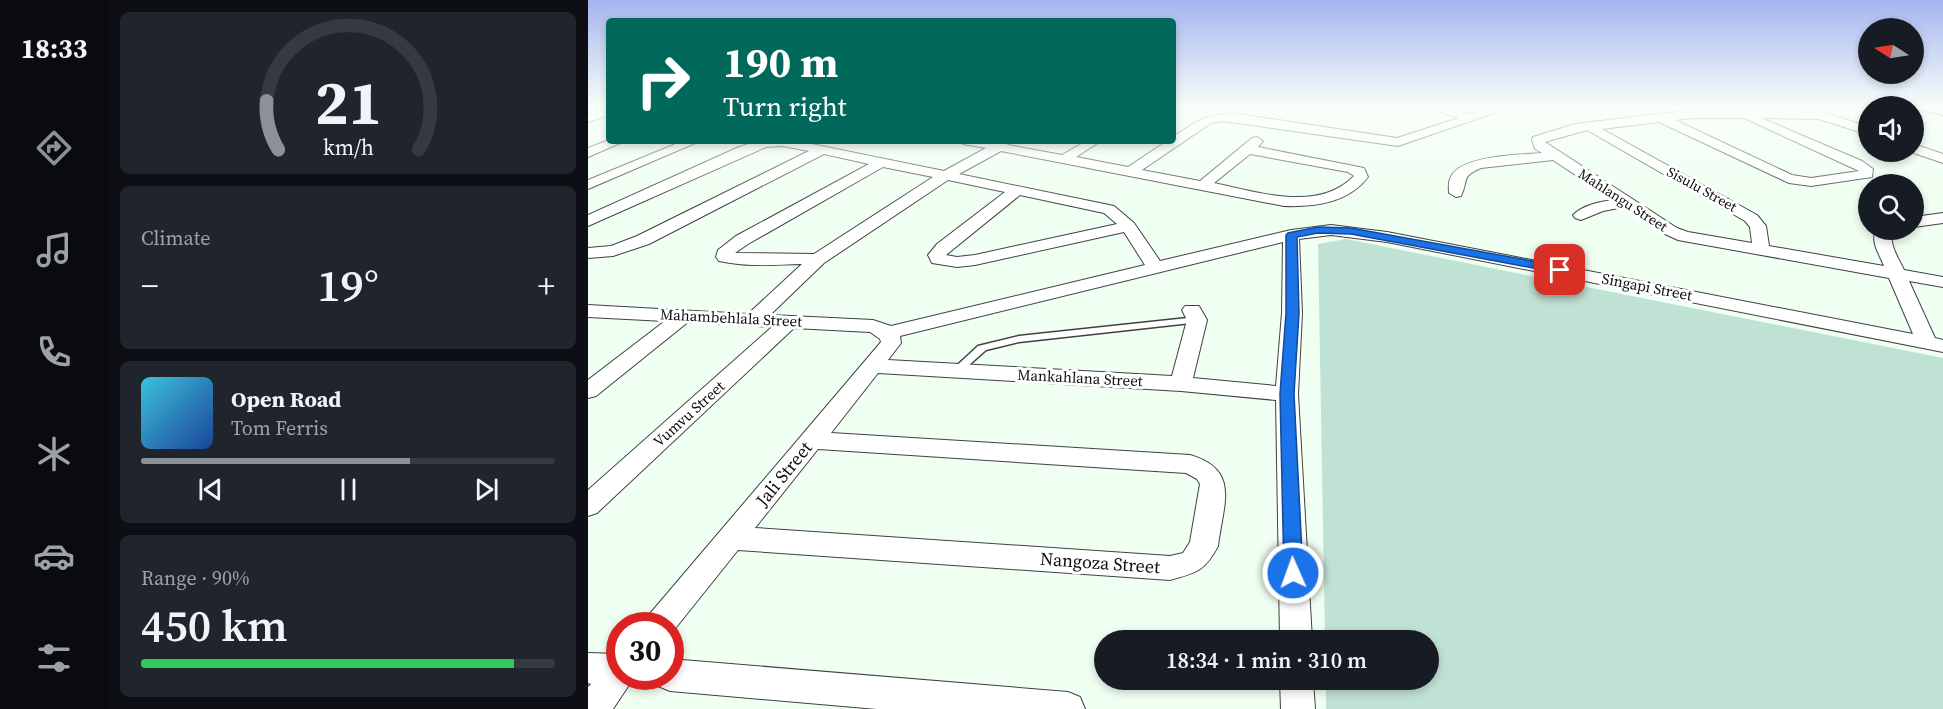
<!DOCTYPE html>
<meta charset="utf-8">
<style>
:root{--surface:#171b24;--page:#20242c;--text:#f1f3f6;--muted:#9ea1a6;--line:#363941;--accent:#8c9099}
body{margin:0;font-family:"Source Serif 4",serif;background:var(--page);color:var(--text);height:100vh;display:flex;flex-direction:column;font-size:22px;white-space:nowrap}
*{box-sizing:border-box;margin:0}
p{font-size:20px;color:var(--muted)}
.icon{flex:none;width:33px;height:33px;fill:none;stroke:currentColor;stroke-width:2;stroke-linecap:round;stroke-linejoin:round}
.map{position:relative;flex:1;overflow:hidden}
.panel{display:flex;flex-direction:column;gap:12px;padding:12px;background:#0d0f14;width:480px}
.panel>*{flex:none}
.guide{position:absolute;left:18px;top:18px;width:570px;height:126px;border-radius:6px;box-shadow:0 3px 9px #0003;background:#00695c;color:#fff;overflow:hidden}
.needle{width:39px;rotate:282deg}
.fabs{position:absolute;left:1270px;top:18px;display:grid;gap:12px}
.fabs a{display:grid;place-items:center;width:66px;height:66px;border-radius:50%;background:var(--surface);box-shadow:0 3px 9px #0003;font-size:30px}
.speed{position:absolute;left:18px;top:612px;display:flex;gap:12px;font-size:30px;font-weight:700;text-align:center}
.speed>*{display:grid;place-content:center;width:78px;height:78px;border-radius:50%;background:var(--surface);box-shadow:0 3px 9px #0003;line-height:1}
.speed .limit{border:9px solid #d22;background:#fff;color:#111}
.pin{position:absolute;display:grid;place-items:center;width:51px;height:51px;color:#fff;margin:-26px;border-radius:12px;box-shadow:0 3px 9px #0006}
.me{position:absolute;width:66px;margin:-33px;rotate:358deg;stroke-linejoin:round;filter:drop-shadow(0 0 4px #0008)}
.turn{display:flex;align-items:center;gap:21px;height:126px;padding:0 18px;font-size:27px}
.turn .icon{width:78px;height:78px;stroke-width:2.5}
.turn b{display:block;font-size:42px;line-height:51px}
.big{font-size:45px;font-weight:600;line-height:1.1}
.panel .card{flex:1;display:flex;flex-direction:column;justify-content:center;gap:9px;min-width:0;padding:0 21px;border-radius:9px;background:var(--page)}
.panel .dial{align-items:center;gap:0}
.dial svg{height:156px;overflow:visible;fill:none;stroke:var(--line);stroke-width:7;stroke-linecap:round;text-anchor:middle}
.dial text{fill:var(--text);stroke:none}
.song{display:flex;align-items:center;gap:18px}
.cover{width:72px;height:72px;border-radius:9px;background:linear-gradient(135deg,hsl(190 70% 55%),hsl(220 70% 35%))}
.played{height:6px;border-radius:3px;background:linear-gradient(90deg,var(--accent) 65%,var(--line) 65%)}
.keys{display:flex;justify-content:space-around;direction:ltr}
.heat{display:flex;justify-content:space-between;align-items:center;font-size:33px;direction:ltr}
.charge{height:9px;border-radius:4px;background:linear-gradient(90deg,#34c759 90%,var(--line) 0)}
.trip{position:absolute;left:506px;top:630px;width:345px;height:60px;border-radius:30px;background:var(--surface);box-shadow:0 3px 9px #0003;font-weight:600;line-height:60px;text-align:center}
main{display:flex;flex:1;min-height:0}
.menu{display:flex;flex-direction:column;width:108px;justify-content:space-around;align-items:center;background:#090b0e;color:var(--muted)}
.menu .icon{width:42px;height:42px}
.menu .selected{color:var(--accent)}
.menu b{font-size:27px;color:var(--text)}
.map>svg:first-child{display:block}
</style>
<main>
<nav class="menu">
<b>18:33</b>
<svg class="icon selected" aria-label="directions" viewBox="0 0 24 24"><path d="M12 3l9 9-9 9-9-9zM9 14v-3h6M13 9l2 2-2 2"/></svg>
<svg class="icon" aria-label="music" viewBox="0 0 24 24"><path d="M9 18V5l10-2v13"/><circle cx="6" cy="18" r="3"/><circle cx="16" cy="16" r="3"/></svg>
<svg class="icon" aria-label="phone" viewBox="0 0 24 24"><path d="M5 4h4l2 5-3 2q2 4 5 5l2-3 5 2v4C11 20 4 13 5 4z"/></svg>
<svg class="icon" aria-label="climate" viewBox="0 0 24 24"><path d="M12 3v18M4 7l16 10M4 17L20 7"/></svg>
<svg class="icon" aria-label="car" viewBox="0 0 24 24"><path d="M5 17H2v-5l4-1 3-4h7l3 4 3 1v5h-3M9 17h6M6 11h13"/><circle cx="7" cy="17" r="2"/><circle cx="17" cy="17" r="2"/></svg>
<svg class="icon" aria-label="filters" viewBox="0 0 24 24"><path d="M4 7h16M4 17h16"/><circle cx="9" cy="7" r="2"/><circle cx="15" cy="17" r="2"/></svg>
</nav>
<section class="panel">
<div class="card dial"><svg viewBox="0 0 100 80">
<path d="M14 69A42 42 0 1 1 86 69"/>
<path d="M14 69A42 42 0 0 1 8 44" stroke="#8c9099"/>
<text x="50" y="56" font-size="32" font-weight="700">21</text>
<text x="50" y="72" font-size="11">km/h</text>
</svg></div>
<div class="card"><p>Climate</p>
<div class="heat"><a>−</a><b class="big">19°</b><a>+</a></div>
</div>
<div class="card">
<div class="song"><i class="cover"></i><div><b>Open Road</b><p>Tom Ferris</p></div></div>
<div class="played"></div>
<div class="keys"><svg class="icon" aria-label="previous" viewBox="0 0 24 24"><path d="M18 5L8 12l10 7zM5 5v14"/></svg><svg class="icon" aria-label="pause" viewBox="0 0 24 24"><path d="M8 5v14M16 5v14"/></svg><svg class="icon" aria-label="next" viewBox="0 0 24 24"><path d="M6 5l10 7-10 7zM19 5v14"/></svg></div>
</div>
<div class="card"><p>Range · 90%</p><b class="big">450 km</b><div class="charge"></div></div>
</section>
<div class="map">
<svg width="1355" height="709" viewBox="0 0 1355 709">
<rect width="100%" height="100%" fill="#effff1"/>
<path fill="#c0e2d5" d="M758 239 1355 358V709H738V680H840V640H737L730 244Z"/>
<g fill="none" stroke-linecap="round" stroke-linejoin="round">
<defs>
<g id="service">
<path d="M1326 107H1336L1355 111V115Z"/>
<path d="M609 317 612 318 614 320 612 322 431 342 398 350 372 373 368 374 363 371 390 346 431 336Z"/>
</g>
<g id="minor">
<path d="M21 107V115L0 122V114Z"/>
<path d="M839 107H858L883 114 905 107H923L810 146 635 121 623 123 554 170 612 181 664 138 669 137 675 141 670 147 776 168 780 177C760 203 727 207 696 206L413 151 371 174 526 206 546 223 572 261 703 230 743 225 799 232 1325 334 1301 278 1090 240 1077 234 1036 207 1015 211 993 220 987 218 985 215C995 205 1011 202 1025 200L965 160 893 168C872 177 881 180 873 196L868 197 861 193C861 189 860 183 862 179 869 155 933 155 954 153L947 149 944 140 945 137 987 124 1106 110 1232 111 1281 127V135L1231 119 1173 118 1274 161 1285 169 1284 177 1223 186 1201 183 1071 122 1014 129 1169 215 1178 226 1181 246 1296 266C1292 255 1281 240 1289 230H1306C1299 242 1310 257 1316 270L1355 277V287L1321 281 1347 338 1355 340V352L799 242 743 235 711 239 714 313 710 394 724 640H692L688 400 593 391 290 373 243 433 602 455C653 470 635 504 630 546 617 571 608 573 582 580L150 550 82 635V626H56L60 616 293 342 292 339 282 332 206 328 9 513 0 516V490L184 327 100 322 8 396 0 398V380L77 321 0 317V305L160 314 214 264C186 265 158 267 131 261L128 257 130 250 148 236 281 164 236 154 61 244 25 256 0 258V248L23 246 49 236 221 151 195 146 178 147 0 226V215L151 147 170 141H209L356 171 398 148 375 144 374 141H414L420 145 474 155 498 141H513L488 157 540 167 579 141H585V137C609 121 620 112 650 114L809 138 871 118ZM1106 118H1156L1271 171 1223 178 1204 175 1087 120ZM999 130 1157 221 1162 227 1164 243 1100 232 1089 228 957 142ZM662 154 760 172 766 176C730 213 670 192 626 183ZM295 167 345 177 226 254 147 253 160 244ZM360 180 417 192 349 244 340 255 344 263 369 267 387 265 536 232 557 265 303 326 285 320 182 315 236 263ZM432 195 516 213 529 224 387 255 369 257 358 255ZM695 242 694 313 688 386 605 378 619 320 611 306H597L594 310 599 320 584 376 300 360 313 343 312 336ZM230 449 598 473 609 479 612 484 602 542 595 553 582 556 167 528Z"/>
<path d="M21 140 37 141 0 157V148Z"/>
<path d="M95 141H112L0 189V180Z"/>
<path d="M1326 144 1355 154V163L1323 152H1326Z"/>
<path d="M1355 213V223L1326 227V217Z"/>
<path d="M0 653 32 654V676H47L25 709H0V687L3 684 0 683Z"/>
<path d="M82 659 480 692 492 697 497 709H289L82 691 70 686 66 676H82Z"/>
<path d="M692 680H725L727 709H693Z"/>
</g>
</defs>
<use href="#service" stroke="#414141" stroke-width="3"/>
<use href="#minor" stroke="#414141" stroke-width="2"/>
<use href="#service" fill="#fff" fill-rule="evenodd"/>
<use href="#minor" fill="#fff" fill-rule="evenodd"/>
</g>
<linearGradient id="sky" x2="0" y2="1"><stop stop-color="#a5b4ee"/><stop offset="0.52" stop-color="#f8fff9"/><stop offset="1" stop-color="#f8fff9" stop-opacity="0"/></linearGradient>
<rect width="1355" height="206" fill="url(#sky)"/>
<path fill="#1a73e8" stroke="#114b97" stroke-width="1.5" d="M730 227 763 228 972 266 978 270 972 273 763 234 730 233 709 237 711 313 706 394 715 573 712 579 705 581 699 579 696 573 692 394 698 313V235L700 233Z"/>
<g text-anchor="middle" stroke-width="6" stroke-linejoin="round" paint-order="stroke">
<g font-size="14" fill="#0e0e0e" stroke="#fff">
<text transform="translate(1114 189) rotate(29)" y="5">Sisulu Street</text>
<text transform="translate(1035 200) rotate(33)" y="5">Mahlangu Street</text>
</g>
<g font-size="15" fill="#0e0e0e" stroke="#fff">
<text transform="translate(1059 287) rotate(11)" y="5">Singapi Street</text>
<text transform="translate(143 318) rotate(3)" y="5">Mahambehlala Street</text>
<text transform="translate(492 378) rotate(3)" y="5">Mankahlana Street</text>
<text transform="translate(101 414) rotate(-42)" y="5">Vumvu Street</text>
</g>
<g font-size="18" fill="#0e0e0e" stroke="#fff">
<text transform="translate(196 474) rotate(-51)" y="6">Jali Street</text>
<text transform="translate(512 563) rotate(4)" y="6">Nangoza Street</text>
</g>
</g>
</svg>
<div class="fabs">
<a><svg class="needle" viewBox="-14 -14 28 28"><path d="M0-13l5 13h-10z" fill="#e53935"/><path d="M0 13l5-13h-10z" fill="#9ea1a6"/></svg></a>
<a><svg class="icon" aria-label="sound" viewBox="0 0 24 24"><path d="M4 9h4l5-4v14l-5-4H4zM17 9q2 3 0 6"/></svg></a>
<a><svg class="icon" aria-label="search" viewBox="0 0 24 24"><circle cx="10" cy="10" r="6"/><path d="M15 15l6 6"/></svg></a>
</div>
<div class="speed"><div class="limit">30</div></div>
<div class="pin" style="left:972px;top:270px;background:#d93025"><svg class="icon" aria-label="arrive" viewBox="0 0 24 24"><path d="M6 21V4h12l-3 4 3 4H6"/></svg></div>
<svg class="me" style="left:705px;top:573px" viewBox="-20 -20 40 40"><circle r="17" fill="#1a73e8" stroke="#fff" stroke-width="3"/><path d="M0-11L8 9 0 5-8 9z" fill="#fff"/></svg>
<div class="trip">18:34 · 1 min · 310 m</div>
<div class="guide">
<div class="turn"><svg class="icon" aria-label="right" viewBox="0 0 24 24"><path d="M7 20v-9h11M14 6l5 5-5 5"/></svg><div><b>190 m</b>Turn right</div></div>
</div>
</div>
</main>
